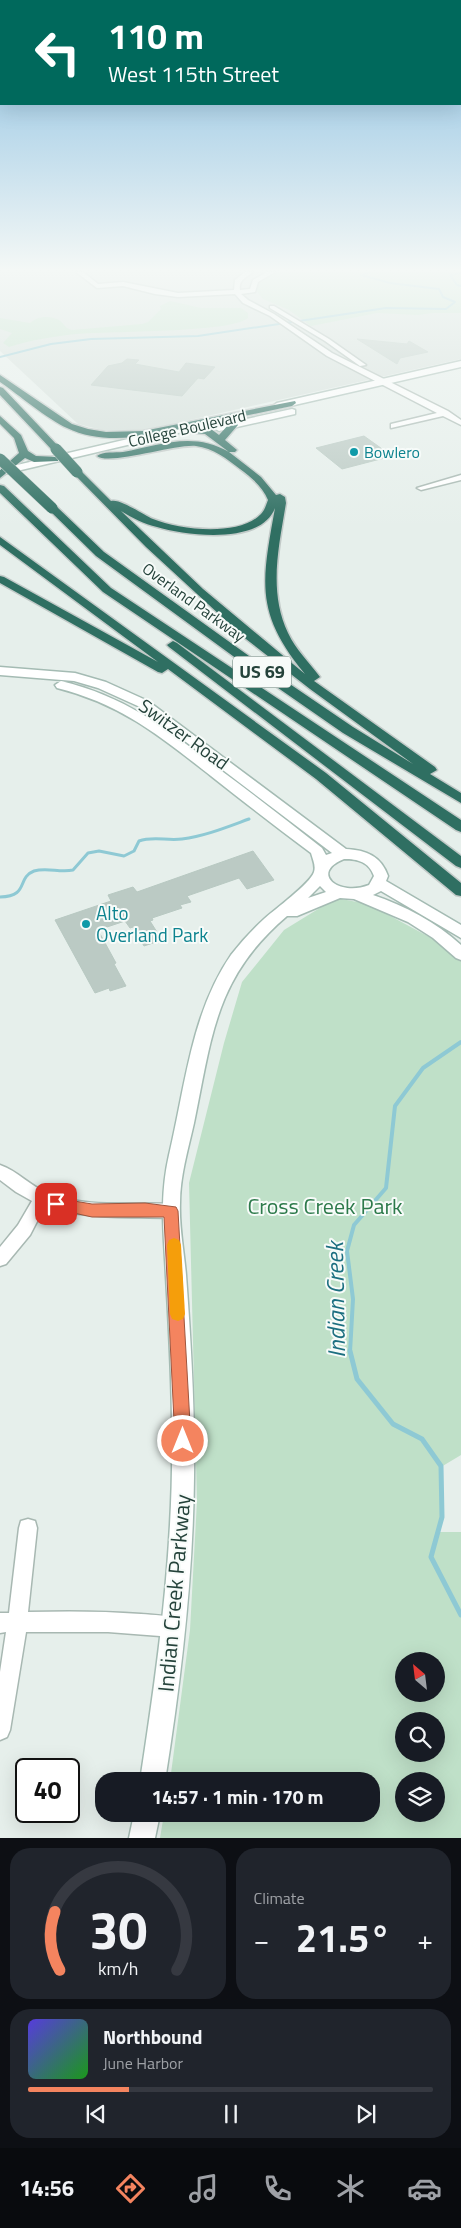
<!DOCTYPE html>
<meta charset="utf-8">
<style>
:root{--surface:#171b24;--page:#20242c;--text:#f1f3f6;--muted:#9ea1a6;--line:#363941;--accent:#f4845f}
body{margin:0;font-family:"Titillium Web",sans-serif;background:var(--page);color:var(--text);height:100vh;display:flex;flex-direction:column;font-size:19px;white-space:nowrap}
*{box-sizing:border-box;margin:0}
p{font-size:16px;color:var(--muted)}
.icon{flex:none;width:28px;height:28px;fill:none;stroke:currentColor;stroke-width:2;stroke-linecap:round;stroke-linejoin:round}
.map{position:relative;height:1838px;overflow:hidden}
.details{display:flex;flex-direction:column;gap:10px;padding:10px;background:#0d0f14;flex:1}
.details>*{flex:none}
.banner{position:absolute;left:0px;top:0px;width:461px;height:105px;box-shadow:0 5px 20px #0002;background:#00695c;color:#fff;overflow:hidden}
.needle{width:32px;rotate:332deg}
.fabs{position:absolute;left:395px;top:1652px;display:grid;gap:10px}
.fabs a{display:grid;place-items:center;width:50px;height:50px;border-radius:50%;background:var(--surface);box-shadow:0 5px 20px #0002;font-size:25px}
.speed{position:absolute;left:15px;top:1758px;display:flex;gap:10px;font-size:25px;font-weight:700;text-align:center}
.speed>*{display:grid;place-content:center;width:65px;height:65px;border-radius:50%;background:var(--surface);box-shadow:0 5px 20px #0002;line-height:1}
.speed .limit{border:2px solid #111;border-radius:8px;background:#fff;color:#111}
.pin{position:absolute;display:grid;place-items:center;width:42px;height:42px;color:#fff;margin:-21px;border-radius:10px;box-shadow:0 2px 8px #0006}
.me{position:absolute;width:55px;margin:-28px;rotate:0deg;stroke-linejoin:round;filter:drop-shadow(0 0 4px #0008)}
.turn{display:flex;align-items:center;gap:18px;height:105px;padding:0 25px;font-size:22px}
.turn .icon{width:65px;height:65px;stroke-width:2.5}
.turn b{display:block;font-size:35px;line-height:42px}
.big{font-size:38px;font-weight:700;line-height:1.1}
.details .card{flex:1;display:flex;flex-direction:column;justify-content:center;gap:8px;min-width:0;padding:0 18px;border-radius:20px;background:var(--page)}
.details .dial{align-items:center;gap:0}
.dial svg{height:130px;overflow:visible;fill:none;stroke:var(--line);stroke-width:7;stroke-linecap:round;text-anchor:middle}
.dial text{fill:var(--text);stroke:none}
.song{display:flex;align-items:center;gap:15px}
.cover{width:60px;height:60px;border-radius:8px;background:linear-gradient(135deg,hsl(250 70% 55%),hsl(120 70% 35%))}
.played{height:5px;border-radius:2px;background:linear-gradient(90deg,var(--accent) 25%,var(--line) 25%)}
.keys{display:flex;justify-content:space-around;direction:ltr}
.heat{display:flex;justify-content:space-between;align-items:center;font-size:28px;direction:ltr}
.details .tiles{flex:1;display:grid;gap:10px;grid-template-columns:1fr 1fr}
.card:last-child{grid-column:span 2}
.trip{position:absolute;left:95px;top:1772px;width:285px;height:50px;border-radius:20px;background:var(--surface);box-shadow:0 5px 20px #0002;font-weight:700;line-height:50px;text-align:center}
.dock{display:flex;height:80px;justify-content:space-around;align-items:center;background:#090b0e;color:var(--muted)}
.dock .icon{width:35px;height:35px}
.dock .active{color:var(--accent)}
.dock b{font-size:22px;color:var(--text)}
.map>svg:first-child{display:block}
</style>
<div class="map">
<svg width="461" height="1838" viewBox="0 0 461 1838">
<rect width="100%" height="100%" fill="#e6efeb"/>
<path fill="#d4dfda" d="M0 272H461V359L172 424 142 430H102L78 424 0 351Z"/>
<g fill="#bfe0c8" fill-rule="evenodd">
<path d="M277 272H461V313H433L418 315 377 313 311 326 289 310 263 299 255 289 259 281Z"/>
<path d="M170 301 201 308H241L248 313V318C232 333 107 331 77 334 55 336 31 340 9 347L3 343 12 333 0 329V318L30 323C37 316 50 315 59 320 65 324 64 328 72 330L142 324 148 322 161 309 160 306Z"/>
<path d="M336 898 368 904 448 947 461 960V1455L441 1467 442 1517 438 1532H461V1838H160L164 1814H371V1781H170L190 1630 197 1501 189 1183 224 1043 242 982 284 930ZM404 1661H436V1694H404ZM404 1721H436V1754H404ZM404 1781H436V1814H404Z"/>
</g>
<g fill="none" stroke-linecap="round" stroke-linejoin="round">
<g stroke="#8ec9d4" stroke-width="2">
<path d="M461 273 450 275 457 285 461 286"/>
<path d="M0 357 51 344 91 339 198 336 386 308 446 309 455 302 443 297 439 289 390 283 361 275 370 272"/>
</g>
<path stroke="#8ec9d4" stroke-width="3" d="M0 897C30 896 16 878 34 871 47 867 60 873 73 870L88 853 99 851 124 856 134 851 139 841C153 836 167 841 182 839 205 836 227 827 249 819"/>
<path stroke="#8ec9d4" stroke-width="4" d="M350 1352 353 1299 347 1251 354 1225 386 1188 395 1106 423 1068 461 1042"/>
<path stroke="#8ec9d4" stroke-width="5" d="M350 1351 357 1379 393 1424 422 1439 441 1466 442 1517 431 1557 461 1615"/>
</g>
<g fill="#bbcac4" stroke="#b8c9c2">
<path d="M357 339 407 344 409 341 428 352 400 358 397 364Z"/>
<path d="M127 359 139 360 135 364 179 372 186 363 215 367 204 379 198 378 182 396 91 385 108 366 122 363Z"/>
<path d="M364 436 392 456 342 469 316 448Z"/>
<path d="M253 851 274 880 247 889 239 878 187 896 191 902 180 905 182 908 152 918 153 920 150 921 162 940 144 946 133 927 130 928 125 921 98 930 116 963 114 964 126 986 110 991 109 988 95 993 55 920 111 901 108 895 133 887 137 892Z"/>
</g>
<g fill="none" stroke-linecap="round" stroke-linejoin="round">
<defs>
<g id="street">
<path d="M76 272H83L98 284 123 282 178 293 234 290 235 280 245 272H253C247 277 238 280 240 290L250 289 253 280 267 272H275L258 282 255 292 241 294 248 300 274 314 332 353 448 411 461 420V425L443 416 391 428V424L437 413 327 356 270 316 243 303 235 294 178 297 155 294 123 286 97 288Z"/>
<path d="M270 306H274L329 339 366 365 360 366 325 341 270 308Z"/>
<path d="M461 475V480L421 490 417 488Z"/>
<path d="M0 1165C18 1171 31 1187 49 1194 87 1208 131 1202 171 1204L176 1206 179 1211 176 1216 171 1218C129 1216 86 1220 45 1206L30 1235 6 1264 0 1266V1247L18 1225 32 1201 16 1192 0 1180Z"/>
<path d="M28 1519 35 1521 37 1528 28 1612C66 1611 104 1611 141 1614 154 1615 168 1615 180 1620L183 1627 180 1634 173 1637 108 1632H26L10 1730 7 1737 0 1740V1672L6 1632 0 1633V1613H9L19 1528 21 1521Z"/>
</g>
<g id="secondary">
<path d="M461 361V367L277 409 273 406 277 403Z"/>
<path d="M292 409 295 410V414L219 431 214 428 219 425Z"/>
<path d="M226 416 229 417V421L0 475V469Z"/>
<path d="M0 667 75 673 106 682 148 701 346 849C366 850 381 856 388 876L386 881 461 925V938L381 891 373 895C405 906 436 922 461 945V960L456 958 433 938 408 922 354 899 340 898 297 916H287C215 977 212 1036 194 1123 188 1150 180 1176 180 1203 179 1227 184 1251 186 1275 191 1342 195 1410 194 1477 193 1579 181 1681 165 1781H140C158 1664 174 1548 172 1429 172 1379 169 1328 166 1277 164 1234 159 1199 169 1155 185 1088 191 1013 231 955 241 942 252 930 264 919 275 909 310 884 314 872 316 866 313 860 311 853 277 828 244 802 211 776 160 736 121 704 57 688L55 685 61 681C127 697 167 729 219 769 254 795 288 821 322 848L326 855 332 853 140 707 98 688 74 681 0 675ZM344 859C358 859 369 862 374 876L369 885C339 897 309 873 344 859ZM320 886 326 892 308 898Z"/>
<path d="M134 1814H160L155 1838H129Z"/>
</g>
<g id="highway">
<path d="M0 375 72 424 88 429 106 432 143 431 295 401 296 403 292 406 191 427 211 429 219 435 230 423H236L238 425 225 440 237 450 235 452H229L261 477 276 495 280 494 285 497 286 503C279 546 268 591 288 633 296 650 309 662 320 677L314 681 435 767 437 770 430 774 461 793V803L343 733 248 667 96 556 47 508 52 505 56 506 104 552 256 661 353 727 413 764 310 689 246 639 146 547 72 472 74 470H80L111 501C120 498 143 515 153 519 180 530 239 537 261 514 265 510 266 505 268 500 263 487 251 477 240 469 227 459 213 448 196 446 174 444 109 466 97 456 103 451 115 453 123 452 159 445 194 431 229 452L205 434 185 432 180 429C144 437 102 445 67 428 47 419 19 395 0 382ZM275 508C262 581 254 612 305 674L203 589 121 511C132 518 144 524 157 527 187 536 261 545 275 508Z"/>
<path d="M0 387 3 388 59 447V451H53L0 395Z"/>
<path d="M0 416 21 435 28 451 36 456 58 457V461L34 462 25 458 0 478V470L19 453 14 438 0 424Z"/>
<path d="M0 485 4 486 111 588 461 820V832L456 830 103 592 0 493Z"/>
<path d="M0 537 326 773 461 883V896L456 895 316 779 168 669 162 673 158 672 0 583V576L4 577 158 662 0 545Z"/>
<path d="M173 641 177 643 461 856V868L456 866 169 647 167 645Z"/>
</g>
</defs>
<use href="#street" stroke="#a8b8b2" stroke-width="3"/>
<use href="#secondary" stroke="#a4bbb3" stroke-width="3"/>
<use href="#highway" stroke="#c2cac8" stroke-width="3"/>
<use href="#street" fill="#fff" fill-rule="evenodd"/>
<use href="#secondary" fill="#fff" fill-rule="evenodd"/>
<use href="#highway" fill="#2f6f62" fill-rule="evenodd"/>
<defs>
<path id="highway-bridge-far1" d="M56 449 58 451"/>
<g id="highway-bridge">
<path d="M56 449 77 472"/>
<path d="M0 459 52 508"/>
</g>
</defs>
<use href="#highway-bridge-far1" stroke="#c2cac8" stroke-width="9" stroke-linecap="butt"/>
<use href="#highway-bridge" stroke="#c2cac8" stroke-width="12" stroke-linecap="butt"/>
<use href="#highway-bridge-far1" stroke="#2f6f62" stroke-width="8"/>
<use href="#highway-bridge" stroke="#2f6f62" stroke-width="11"/>
</g>
<linearGradient id="sky" x2="0" y2="1"><stop stop-color="#84bce0"/><stop offset="0.51" stop-color="#f4f8f6"/><stop offset="1" stop-color="#f4f8f6" stop-opacity="0"/></linearGradient>
<rect width="461" height="529" fill="url(#sky)"/>
<path fill="#f4845f" stroke="#9f563e" d="M56 1198 92 1204 145 1203 176 1207 178 1211 191 1441 188 1447 183 1449 177 1447 175 1441 164 1217H92L51 1208 49 1204 51 1199Z"/>
<path fill="#f59e0b" d="M174 1238 179 1240 181 1245 185 1314 183 1319 178 1321 172 1319 170 1314 167 1245 169 1240Z"/>
<g fill="#0f9aa8" stroke="#f7fbf9" stroke-width="2">
<circle cx="354" cy="452" r="5"/>
<circle cx="86" cy="924" r="5"/>
</g>
<g text-anchor="middle" stroke-width="4" stroke-linejoin="round" paint-order="stroke">
<g font-size="16" fill="#24423a" stroke="#f7fbf9">
<text transform="translate(187 428) rotate(-13)" y="6">College Boulevard</text>
<text transform="translate(194 602) rotate(36)" y="6">Overland Parkway</text>
</g>
<g font-size="16" fill="#0d838f" stroke="#f7fbf9" text-anchor="start">
<text x="364" y="458">Bowlero</text>
</g>
<rect fill="#f7fbf9" stroke="#637a73" stroke-width="1" x="233" y="656.5" width="58" height="31" rx="4"/>
<g font-size="18" font-weight="bold" fill="#24423a">
<text x="262" y="678">US 69</text>
</g>
<g font-size="19" fill="#24423a" stroke="#f7fbf9">
<text transform="translate(184 734) rotate(36)" y="7">Switzer Road</text>
</g>
<g font-size="19" fill="#0d838f" stroke="#f7fbf9" text-anchor="start">
<text x="96" y="920">Alto<tspan x="96" dy="22">Overland Park</tspan></text>
</g>
<g font-size="22" fill="#2d7a4b" stroke="#f7fbf9">
<text x="325" y="1214">Cross Creek Park</text>
</g>
<g font-size="22" fill="#24423a" stroke="#f7fbf9">
<text transform="translate(174 1593) rotate(-85)" y="8">Indian Creek Parkway</text>
</g>
<g font-size="24" font-style="italic" fill="#1c6f80" stroke="#f7fbf9">
<text transform="translate(336 1300) rotate(-91)" y="8">Indian Creek</text>
</g>
</g>
</svg>
<div class="fabs">
<a><svg class="needle" viewBox="-14 -14 28 28"><path d="M0-13l5 13h-10z" fill="#e53935"/><path d="M0 13l5-13h-10z" fill="#9ea1a6"/></svg></a>
<a><svg class="icon" aria-label="search" viewBox="0 0 24 24"><circle cx="10" cy="10" r="6"/><path d="M15 15l6 6"/></svg></a>
<a><svg class="icon" aria-label="layers" viewBox="0 0 24 24"><path d="M12 4l9 5-9 5-9-5zM3 14l9 5 9-5"/></svg></a>
</div>
<div class="speed"><div class="limit">40</div></div>
<div class="pin" style="left:56px;top:1204px;background:#d93025"><svg class="icon" aria-label="arrive" viewBox="0 0 24 24"><path d="M6 21V4h12l-3 4 3 4H6"/></svg></div>
<svg class="me" style="left:183px;top:1441px" viewBox="-20 -20 40 40"><circle r="17" fill="#f4845f" stroke="#fff" stroke-width="3"/><path d="M0-11L8 9 0 5-8 9z" fill="#fff"/></svg>
<div class="trip">14:57 · 1 min · 170 m</div>
<div class="banner">
<div class="turn"><svg class="icon" aria-label="left" viewBox="0 0 24 24"><path d="M17 20v-9H6M10 6l-5 5 5 5"/></svg><div><b>110 m</b>West 115th Street</div></div>
</div>
</div>
<section class="details">
<div class="tiles">
<div class="card dial"><svg viewBox="0 0 100 80">
<path d="M14 69A42 42 0 1 1 86 69"/>
<path d="M14 69A42 42 0 0 1 11 33" stroke="#f4845f"/>
<text x="50" y="56" font-size="32" font-weight="700">30</text>
<text x="50" y="72" font-size="11">km/h</text>
</svg></div>
<div class="card"><p>Climate</p>
<div class="heat"><a>−</a><b class="big">21.5°</b><a>+</a></div>
</div>
<div class="card">
<div class="song"><i class="cover"></i><div><b>Northbound</b><p>June Harbor</p></div></div>
<div class="played"></div>
<div class="keys"><svg class="icon" aria-label="previous" viewBox="0 0 24 24"><path d="M18 5L8 12l10 7zM5 5v14"/></svg><svg class="icon" aria-label="pause" viewBox="0 0 24 24"><path d="M8 5v14M16 5v14"/></svg><svg class="icon" aria-label="next" viewBox="0 0 24 24"><path d="M6 5l10 7-10 7zM19 5v14"/></svg></div>
</div>
</div>
</section>
<nav class="dock">
<b>14:56</b>
<svg class="icon active" aria-label="directions" viewBox="0 0 24 24"><path d="M12 3l9 9-9 9-9-9zM9 14v-3h6M13 9l2 2-2 2"/></svg>
<svg class="icon" aria-label="music" viewBox="0 0 24 24"><path d="M9 18V5l10-2v13"/><circle cx="6" cy="18" r="3"/><circle cx="16" cy="16" r="3"/></svg>
<svg class="icon" aria-label="phone" viewBox="0 0 24 24"><path d="M5 4h4l2 5-3 2q2 4 5 5l2-3 5 2v4C11 20 4 13 5 4z"/></svg>
<svg class="icon" aria-label="climate" viewBox="0 0 24 24"><path d="M12 3v18M4 7l16 10M4 17L20 7"/></svg>
<svg class="icon" aria-label="car" viewBox="0 0 24 24"><path d="M5 17H2v-5l4-1 3-4h7l3 4 3 1v5h-3M9 17h6M6 11h13"/><circle cx="7" cy="17" r="2"/><circle cx="17" cy="17" r="2"/></svg>
</nav>
